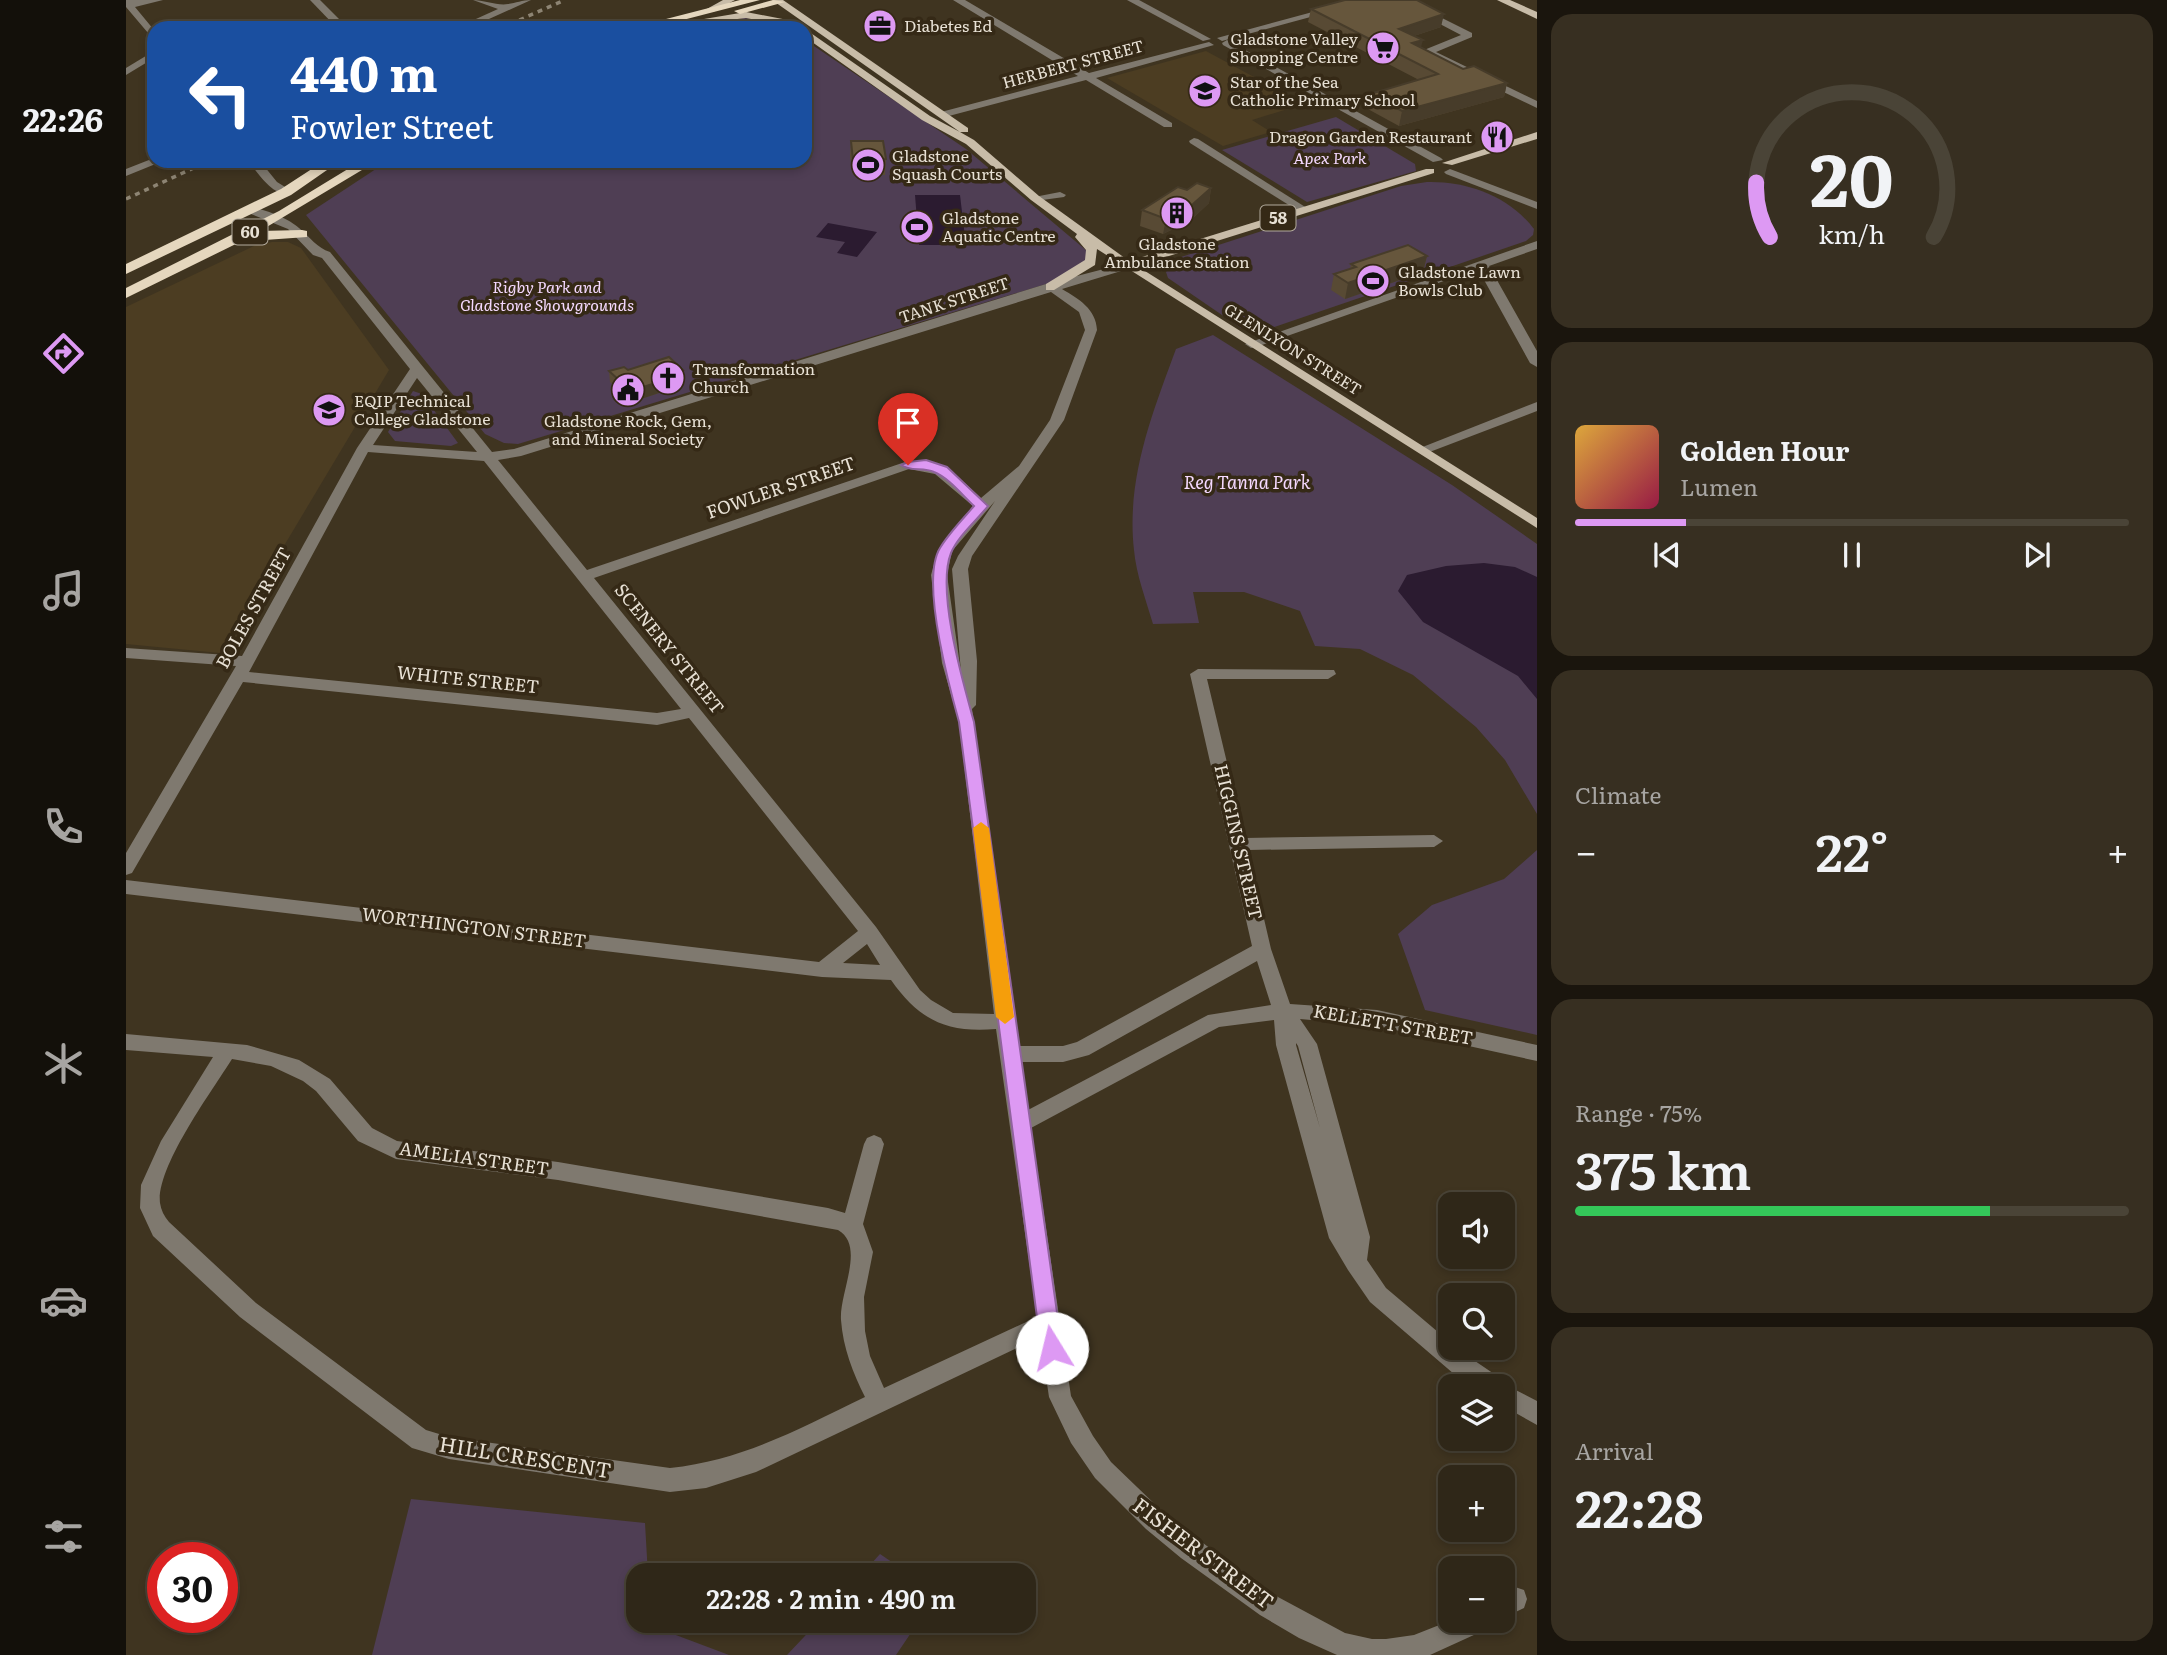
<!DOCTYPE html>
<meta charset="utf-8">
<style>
:root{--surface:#2f2718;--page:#372f21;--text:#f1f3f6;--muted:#a7a5a2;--line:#4a4437;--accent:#dd99f3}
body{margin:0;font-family:Literata,serif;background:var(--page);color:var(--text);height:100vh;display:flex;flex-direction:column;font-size:26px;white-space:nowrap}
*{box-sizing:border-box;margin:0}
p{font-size:23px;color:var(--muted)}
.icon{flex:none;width:38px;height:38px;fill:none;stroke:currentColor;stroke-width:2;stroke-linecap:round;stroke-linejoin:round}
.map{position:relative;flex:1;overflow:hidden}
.sheet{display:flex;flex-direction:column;gap:14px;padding:14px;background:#1a150d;width:630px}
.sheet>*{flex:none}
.banner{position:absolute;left:21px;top:21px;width:665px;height:147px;border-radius:21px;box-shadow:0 4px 10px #0003,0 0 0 2px var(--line);background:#1a4fa0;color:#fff;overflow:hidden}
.buttons{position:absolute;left:1312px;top:1192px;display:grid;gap:14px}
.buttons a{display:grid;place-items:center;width:77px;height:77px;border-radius:14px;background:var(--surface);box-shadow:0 4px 10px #0003,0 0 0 2px var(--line);font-size:35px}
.speed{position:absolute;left:21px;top:1542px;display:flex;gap:14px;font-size:35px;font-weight:700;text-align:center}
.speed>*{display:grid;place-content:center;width:91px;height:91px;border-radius:50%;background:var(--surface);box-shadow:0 4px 10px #0003,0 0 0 2px var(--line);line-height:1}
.speed .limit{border:10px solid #d22;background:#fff;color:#111}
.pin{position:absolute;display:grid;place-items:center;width:60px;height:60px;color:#fff;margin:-72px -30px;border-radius:50% 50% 50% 0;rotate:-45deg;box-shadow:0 0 7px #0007}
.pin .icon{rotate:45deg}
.me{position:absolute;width:77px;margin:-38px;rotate:351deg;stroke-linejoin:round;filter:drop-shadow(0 0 5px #0008)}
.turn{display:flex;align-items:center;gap:24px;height:147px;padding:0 28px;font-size:32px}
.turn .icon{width:91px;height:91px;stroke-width:2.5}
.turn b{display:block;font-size:49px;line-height:60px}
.big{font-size:52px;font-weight:600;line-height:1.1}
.sheet .widget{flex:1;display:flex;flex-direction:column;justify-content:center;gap:10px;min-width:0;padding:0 24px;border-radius:21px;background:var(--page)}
.sheet .dial{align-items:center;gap:0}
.dial svg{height:182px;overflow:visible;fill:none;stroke:var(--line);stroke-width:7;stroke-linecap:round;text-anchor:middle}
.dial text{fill:var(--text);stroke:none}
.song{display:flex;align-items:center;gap:21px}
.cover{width:84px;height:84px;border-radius:10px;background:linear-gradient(135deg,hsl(40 70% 55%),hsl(340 70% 35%))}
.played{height:7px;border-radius:4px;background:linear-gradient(90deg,var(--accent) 20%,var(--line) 20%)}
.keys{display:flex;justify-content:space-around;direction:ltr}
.heat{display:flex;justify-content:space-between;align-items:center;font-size:38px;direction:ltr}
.charge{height:10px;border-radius:5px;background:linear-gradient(90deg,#34c759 75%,var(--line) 0)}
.trip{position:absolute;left:500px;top:1563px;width:410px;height:70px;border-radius:21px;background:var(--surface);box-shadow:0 4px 10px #0003,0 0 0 2px var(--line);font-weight:600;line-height:70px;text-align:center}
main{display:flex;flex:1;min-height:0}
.dock{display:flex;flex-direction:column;width:126px;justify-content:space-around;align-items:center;background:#13100a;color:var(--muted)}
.dock .icon{width:49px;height:49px}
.dock .on{color:var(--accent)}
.dock b{font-size:32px;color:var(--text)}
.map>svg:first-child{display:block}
</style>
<main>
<nav class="dock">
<b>22:26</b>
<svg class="icon on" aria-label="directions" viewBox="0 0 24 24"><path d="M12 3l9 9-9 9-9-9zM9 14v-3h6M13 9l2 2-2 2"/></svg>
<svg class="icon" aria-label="music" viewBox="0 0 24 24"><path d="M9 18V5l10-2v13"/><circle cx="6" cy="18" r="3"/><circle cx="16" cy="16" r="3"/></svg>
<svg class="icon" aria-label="phone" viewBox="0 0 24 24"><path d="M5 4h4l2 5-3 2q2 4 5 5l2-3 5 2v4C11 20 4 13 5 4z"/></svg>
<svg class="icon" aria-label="climate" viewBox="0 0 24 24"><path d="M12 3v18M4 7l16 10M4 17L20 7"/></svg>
<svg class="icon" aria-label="car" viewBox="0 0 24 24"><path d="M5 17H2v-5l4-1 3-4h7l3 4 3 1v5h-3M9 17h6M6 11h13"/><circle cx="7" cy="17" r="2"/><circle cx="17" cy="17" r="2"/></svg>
<svg class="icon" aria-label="filters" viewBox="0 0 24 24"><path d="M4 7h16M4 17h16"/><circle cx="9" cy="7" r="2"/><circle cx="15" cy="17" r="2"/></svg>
</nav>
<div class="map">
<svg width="1411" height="1655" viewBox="0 0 1411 1655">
<rect width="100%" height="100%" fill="#3f3420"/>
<g fill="#4c3d22">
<path d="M1080 51 1178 104 1126 120 1145 132 1097 146 981 78Z"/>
<path d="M146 242H162L175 248 263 370 94 653 0 644V307L130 245Z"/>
</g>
<g fill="#4f3e54">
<path d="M618 18 652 23 662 28H564Z"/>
<path d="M679 40 840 149 961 251V260L927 282 392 444 378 443 359 434 180 215 262 161H679Z"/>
<path d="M1210 117 1289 164 1290 171 1181 202 1096 150Z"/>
<path d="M1301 182C1341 181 1383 196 1408 229L1407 235 1400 241 1137 331 1115 328 1042 278 1040 272 1052 258 1275 186Z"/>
<path d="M1087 335 1326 485 1411 544V814L1379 760 1350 727 1287 675 1234 649 1189 646 1174 611 1118 592H1067L1073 623 1027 624C1020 600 1010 574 1008 550 1000 479 1026 414 1050 349Z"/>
<path d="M287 391 296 394 332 443 325 446 269 441 262 432Z"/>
<path d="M1411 850V1035L1299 1010 1272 934 1306 905 1378 879Z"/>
<path d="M285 1499 519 1523 522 1575H513V1620L525 1621 526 1626 603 1655H246Z"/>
<path d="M754 1554 785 1575H735Z"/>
<path d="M693 1621V1620L793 1621 770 1655H661Z"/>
</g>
<g fill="#2b1b30">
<path d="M789 195H834L840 245H793Z"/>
<path d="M702 223 751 232 731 257 711 253 719 242 690 237Z"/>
<path d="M1358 563 1389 567 1411 577V699L1392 676 1297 622 1272 591 1281 575 1320 566Z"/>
</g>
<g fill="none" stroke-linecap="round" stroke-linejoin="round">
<g fill="#7f796f" fill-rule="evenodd">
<path d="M0 0H37L9 7 28 30V40L0 7Z"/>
<path d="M184 0H194L222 28H211Z"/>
<path d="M347 0C358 0 372 6 382 4 390 3 396 0 405 0L343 28H330L372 9Z"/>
<path d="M827 0H839L963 73 1083 42 1088 45 970 78 1046 123V127H1038L960 80 819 117 814 114 815 112 952 76Z"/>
<path d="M1001 0H1013L1085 39 1077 41Z"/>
<path d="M1231 0H1247L1096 41 1091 38Z"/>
<path d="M1268 0H1280L1346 33V37L1310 52 1411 101V108L1298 54V50L1335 35Z"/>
<path d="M1101 40 1315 158 1317 160 1307 162 1097 45 1096 43Z"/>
<path d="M28 51V58L0 75V68Z"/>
<path d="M1068 138 1072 139 1184 210 1174 212 1064 143 1063 141Z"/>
<path d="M28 158V161H34L32 163 0 176V169Z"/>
<path d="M122 161H134L151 182 164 190V194C146 196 133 174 122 161Z"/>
<path d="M1324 169 1411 202V209L1320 174 1318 172Z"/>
<path d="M934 192 940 195 938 197 909 201 903 198Z"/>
<path d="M120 208C133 206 163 218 173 228 184 237 191 248 204 252L366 452 388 449 920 284 1005 262V268L936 289C953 299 970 309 971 330L938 420 846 556 842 569 851 661 850 705 846 709 892 1046H937L951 1042 1126 946 1064 674 1072 669 1208 670 1210 674 1202 679H1081L1119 838 1308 835 1317 841 1308 847 1122 850 1145 949 1164 1004 1251 1010 1411 1045V1061L1251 1026 1174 1019 1191 1044 1244 1237 1241 1260 1260 1288 1325 1343V1348H1330L1374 1378 1376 1383 1411 1401V1425L1377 1406V1386H1346L1328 1374 1244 1302 1222 1270 1203 1238 1150 1045 1148 1020 1093 1027 905 1128 945 1396 967 1436 985 1462 1037 1512 1112 1570 1152 1597 1219 1633 1246 1639H1260L1288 1635 1326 1620H1364L1361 1629 1304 1655H1211L1173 1638 1134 1615 1055 1558 1020 1529 969 1478 945 1443 923 1397 914 1337 630 1472 580 1488 544 1492 323 1459 286 1448 114 1317 27 1236 14 1208 15 1185 35 1141 87 1057 0 1050V1034L121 1045 173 1060 204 1079 246 1128 271 1141 432 1162 702 1208 719 1213 738 1144 741 1138 748 1135 755 1138 758 1144 737 1224 747 1252 738 1297 739 1331 744 1356 758 1388 911 1317 870 1029C821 1033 794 1021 765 980L696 977 0 894V880L693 962 732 931 563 718 531 725 117 682 6 873 0 875V853L110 666 0 658V648L116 656 231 448 284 369 196 258 187 255 162 229 120 212ZM925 292 953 312 959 330 924 420 893 466 855 498C833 477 814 461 782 461L461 570 372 460 395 456ZM291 378 351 452 247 445ZM242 452 358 461 555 709 531 713 123 672ZM783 469 809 474 847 506 812 550 805 575 816 663 833 722 868 1014 827 1013 805 1000 794 990 750 927 468 578ZM869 501 832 556 826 569 835 672 821 575 826 551ZM741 944 754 965 717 963ZM1131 961 1145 1005 1082 1015 902 1110 895 1062H937L963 1055ZM1170 1043 1172 1046 1194 1128 1170 1045ZM106 1059 145 1066 177 1081 190 1091 232 1141 270 1159 432 1180 712 1230C740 1246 713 1293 715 1320 717 1348 727 1373 739 1397 672 1429 618 1460 544 1468L323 1437 300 1430 130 1303 43 1222C38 1216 35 1210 34 1203 30 1167 86 1091 106 1059Z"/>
<path d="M1411 241V249L1363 266 1411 351V367L1404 363 1352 269 1130 347 1125 348 1119 344Z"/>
<path d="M1411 402V411L1301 453 1296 454 1289 450Z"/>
<path d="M1389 1587 1398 1590 1401 1599 1398 1608 1377 1618V1592Z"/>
</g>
<g fill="#c8bca8" fill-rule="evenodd">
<path d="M597 0H609L587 12 579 10Z"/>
<path d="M646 0H657L842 128V132H834L848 140 913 196 1003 261 1300 169H1308V173L1011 266 1411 518V528L971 249 969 265 928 290H920V284L959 260 960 250 949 237 951 234 905 200 840 144 796 120 679 37V29L804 116 834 132Z"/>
<path d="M1371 0H1384L1411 12V19Z"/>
<path d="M620 12 667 21 672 24 667 27 620 18 577 23 572 20Z"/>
<path d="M1411 132V139L1326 165 1316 163Z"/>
</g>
<g fill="#e5d7be" fill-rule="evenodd">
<path d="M614 0H634L526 28H505Z"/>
<path d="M647 0 659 2 614 14 608 11Z"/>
<path d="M198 161H214L165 195 0 274V264L155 189Z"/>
<path d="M235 161H251L134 231 176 230 181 231V237L126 241 120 239 0 298V288L153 211Z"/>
</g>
<g stroke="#8d8473" stroke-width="3.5" stroke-dasharray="5 5" stroke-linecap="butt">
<path d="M375 28 439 0"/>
<path d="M0 199 83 161"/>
</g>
</g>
<g fill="#584a34">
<path d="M1185 9 1315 27 1288 36 1295 47 1337 69 1381 83 1378 97 1273 126 1240 108 1244 94 1293 80 1182 22Z"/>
<path d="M725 141 760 159 759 175H727L724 156Z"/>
<path d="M1085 188 1083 203 1065 220 1037 234 1014 226 1016 210 1061 190Z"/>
<path d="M1301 256 1297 272 1219 299 1205 290 1208 274 1224 269 1225 264Z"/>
<path d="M557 370V381L551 383V387L506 402 484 382 483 371Z"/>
</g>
<g fill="#473c2a">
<path d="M1318 14 1315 27 1270 42 1273 29Z"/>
<path d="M1297 40 1293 54 1286 43Z"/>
<path d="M1381 83 1378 97 1273 126 1276 111Z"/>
<path d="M1085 188 1083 203 1065 220 1037 234 1040 219Z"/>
<path d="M1301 256 1297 272 1219 299 1222 283Z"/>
<path d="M557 370V381L551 383V387L506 402 505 391Z"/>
</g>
<g fill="#66563c" stroke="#473c2a" stroke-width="2">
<path d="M1219 0H1291L1318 14 1273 29 1297 40 1286 43 1337 69 1348 66 1381 83 1276 111 1244 94 1312 74 1185 9Z"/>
<path d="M725 141H757L760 159 727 160Z"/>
<path d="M1071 183 1085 188 1067 204 1040 219 1016 210 1052 187 1061 190Z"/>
<path d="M1282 245 1301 256 1222 283 1208 274 1230 267 1225 264Z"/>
<path d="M543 357 557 370 548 373 551 376 505 391 483 371 498 367 502 370Z"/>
</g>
<path fill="#dd99f3" stroke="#90639e" stroke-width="2" d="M800 460 821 467 862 506C851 520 832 536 825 553 810 591 837 682 848 722L936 1348 933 1355 926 1357 918 1355 915 1348 833 722C823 686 794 580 814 548 823 533 837 519 848 506 836 495 823 478 808 472 797 467 784 472 775 465L782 462Z"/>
<path fill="#f59e0b" d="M855 822 863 828 888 1017 879 1024 870 1017 847 828Z"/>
<defs>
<symbol id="office-disc" viewBox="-11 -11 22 22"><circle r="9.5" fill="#dd99f3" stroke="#352916"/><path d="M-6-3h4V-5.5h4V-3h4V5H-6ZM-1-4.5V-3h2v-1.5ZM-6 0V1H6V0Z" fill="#111"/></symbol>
<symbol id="supermarket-disc" viewBox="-11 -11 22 22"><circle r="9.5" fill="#dd99f3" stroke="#352916"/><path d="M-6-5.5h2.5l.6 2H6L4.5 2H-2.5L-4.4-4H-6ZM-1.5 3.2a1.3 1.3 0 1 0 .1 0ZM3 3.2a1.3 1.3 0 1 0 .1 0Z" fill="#111"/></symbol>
<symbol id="school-disc" viewBox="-11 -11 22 22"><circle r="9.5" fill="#dd99f3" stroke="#352916"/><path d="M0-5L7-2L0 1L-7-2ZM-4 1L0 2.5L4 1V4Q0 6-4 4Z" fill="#111"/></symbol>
<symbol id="restaurant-disc" viewBox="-11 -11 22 22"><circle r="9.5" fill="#dd99f3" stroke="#352916"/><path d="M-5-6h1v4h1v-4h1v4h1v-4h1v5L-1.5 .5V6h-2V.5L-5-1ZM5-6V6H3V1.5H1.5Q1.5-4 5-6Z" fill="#111"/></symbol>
<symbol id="stadium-disc" viewBox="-11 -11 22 22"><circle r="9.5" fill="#dd99f3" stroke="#352916"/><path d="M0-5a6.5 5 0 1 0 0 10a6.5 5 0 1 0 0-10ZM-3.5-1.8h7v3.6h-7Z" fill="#111"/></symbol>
<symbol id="building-disc" viewBox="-11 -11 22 22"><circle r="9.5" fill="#dd99f3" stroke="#352916"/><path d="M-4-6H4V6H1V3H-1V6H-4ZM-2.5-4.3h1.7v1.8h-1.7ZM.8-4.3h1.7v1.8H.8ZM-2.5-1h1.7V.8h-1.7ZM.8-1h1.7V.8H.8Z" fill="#111"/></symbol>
<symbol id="church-disc" viewBox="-11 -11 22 22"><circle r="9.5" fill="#dd99f3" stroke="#352916"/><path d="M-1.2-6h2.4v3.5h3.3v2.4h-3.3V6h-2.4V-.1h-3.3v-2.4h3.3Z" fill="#111"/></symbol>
<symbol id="civic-disc" viewBox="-11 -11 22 22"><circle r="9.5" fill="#dd99f3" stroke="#352916"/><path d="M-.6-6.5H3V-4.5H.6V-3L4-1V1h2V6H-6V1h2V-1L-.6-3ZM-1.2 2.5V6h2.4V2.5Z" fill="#111"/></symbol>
<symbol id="university-disc" viewBox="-11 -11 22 22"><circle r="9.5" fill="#dd99f3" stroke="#352916"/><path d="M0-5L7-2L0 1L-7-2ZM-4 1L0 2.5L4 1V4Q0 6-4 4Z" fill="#111"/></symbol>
</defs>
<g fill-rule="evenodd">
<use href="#office-disc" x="735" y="7" width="38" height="38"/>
<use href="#supermarket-disc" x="1238" y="29" width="38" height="38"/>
<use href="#school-disc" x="1060" y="72" width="38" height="38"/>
<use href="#restaurant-disc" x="1352" y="118" width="38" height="38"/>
<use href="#stadium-disc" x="723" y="146" width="38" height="38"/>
<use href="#building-disc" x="1032" y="194" width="38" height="38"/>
<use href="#stadium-disc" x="772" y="208" width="38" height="38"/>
<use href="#stadium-disc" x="1228" y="262" width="38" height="38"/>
<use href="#church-disc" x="523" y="359" width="38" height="38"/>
<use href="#civic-disc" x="483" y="371" width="38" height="38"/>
<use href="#university-disc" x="184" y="391" width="38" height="38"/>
</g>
<g text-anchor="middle" stroke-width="7" stroke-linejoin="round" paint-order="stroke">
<g font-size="16" fill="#e8e1d5" stroke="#352916" text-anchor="start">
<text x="778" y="32">Diabetes Ed</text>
<text x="1232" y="45" text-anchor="end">Gladstone Valley<tspan x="1232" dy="18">Shopping Centre</tspan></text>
<text x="1104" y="88">Star of the Sea<tspan x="1104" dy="18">Catholic Primary School</tspan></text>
<text x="1346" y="143" text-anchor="end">Dragon Garden Restaurant</text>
<text x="766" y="162">Gladstone<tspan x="766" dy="18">Squash Courts</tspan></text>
<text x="816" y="224">Gladstone<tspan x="816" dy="18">Aquatic Centre</tspan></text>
<text x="1051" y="250" text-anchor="middle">Gladstone<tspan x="1051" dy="18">Ambulance Station</tspan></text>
<text x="1272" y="278">Gladstone Lawn<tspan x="1272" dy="18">Bowls Club</tspan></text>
<text x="566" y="375">Transformation<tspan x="566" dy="18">Church</tspan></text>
<text x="228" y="407">EQIP Technical<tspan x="228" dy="18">College Gladstone</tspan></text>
<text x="502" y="427" text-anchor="middle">Gladstone Rock, Gem,<tspan x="502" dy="18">and Mineral Society</tspan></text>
</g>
<g font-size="16" fill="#e8e1d5" stroke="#352916">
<text transform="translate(947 64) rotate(-15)" y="6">HERBERT STREET</text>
<text transform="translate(828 300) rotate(-18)" y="6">TANK STREET</text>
<text transform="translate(1167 349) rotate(32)" y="6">GLENLYON STREET</text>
</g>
<g font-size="16" font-style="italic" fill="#f5d9ff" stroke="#352916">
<text x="1204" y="164">Apex Park</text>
<text x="421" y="293">Rigby Park and<tspan x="421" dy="18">Gladstone Showgrounds</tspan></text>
</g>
<g fill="#352916" stroke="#b2aa9c" stroke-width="2">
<rect x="1134.5" y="205.5" width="35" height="25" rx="5"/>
<rect x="106.5" y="219.5" width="35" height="25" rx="5"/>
</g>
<g font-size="16" font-weight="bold" fill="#e8e1d5">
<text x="1152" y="224">58</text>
<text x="124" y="238">60</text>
</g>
<g font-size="18" font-style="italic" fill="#f5d9ff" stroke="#352916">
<text x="1121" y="489">Reg Tanna Park</text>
</g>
<g font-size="18" fill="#e8e1d5" stroke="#352916">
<text transform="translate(655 488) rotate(-19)" y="6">FOWLER STREET</text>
<text transform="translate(128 608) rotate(-61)" y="6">BOLES STREET</text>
<text transform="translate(543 649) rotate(51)" y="6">SCENERY STREET</text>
<text transform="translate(342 680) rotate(6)" y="6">WHITE STREET</text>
<text transform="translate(1112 842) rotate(77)" y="6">HIGGINS STREET</text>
<text transform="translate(348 928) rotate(7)" y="6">WORTHINGTON STREET</text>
<text transform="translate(1267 1025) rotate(10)" y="6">KELLETT STREET</text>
<text transform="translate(348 1159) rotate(8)" y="6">AMELIA STREET</text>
</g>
<g font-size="21" fill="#e8e1d5" stroke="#352916">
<text transform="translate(399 1458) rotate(9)" y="7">HILL CRESCENT</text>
<text transform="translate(1077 1554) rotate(37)" y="7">FISHER STREET</text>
</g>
</g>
</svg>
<div class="buttons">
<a><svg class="icon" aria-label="sound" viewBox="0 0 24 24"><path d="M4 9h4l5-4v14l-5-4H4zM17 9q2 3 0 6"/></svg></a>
<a><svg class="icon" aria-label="search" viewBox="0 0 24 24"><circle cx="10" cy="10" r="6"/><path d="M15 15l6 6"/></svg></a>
<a><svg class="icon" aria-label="layers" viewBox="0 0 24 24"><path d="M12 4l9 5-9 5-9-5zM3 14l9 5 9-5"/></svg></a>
<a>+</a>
<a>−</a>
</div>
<div class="speed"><div class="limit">30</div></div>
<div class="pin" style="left:782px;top:465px;background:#d93025"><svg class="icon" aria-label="arrive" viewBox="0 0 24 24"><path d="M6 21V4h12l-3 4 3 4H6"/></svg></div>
<svg class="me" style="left:926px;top:1348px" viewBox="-20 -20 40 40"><circle r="19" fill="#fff"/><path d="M0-13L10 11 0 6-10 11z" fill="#dd99f3"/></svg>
<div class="trip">22:28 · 2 min · 490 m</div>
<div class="banner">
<div class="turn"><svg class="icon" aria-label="left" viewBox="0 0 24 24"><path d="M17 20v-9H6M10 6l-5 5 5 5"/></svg><div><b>440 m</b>Fowler Street</div></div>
</div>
</div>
<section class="sheet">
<div class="widget dial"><svg viewBox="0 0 100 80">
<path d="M14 69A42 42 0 1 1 86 69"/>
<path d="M14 69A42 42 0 0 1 8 45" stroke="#dd99f3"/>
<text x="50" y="56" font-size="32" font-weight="700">20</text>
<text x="50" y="72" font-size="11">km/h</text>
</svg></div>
<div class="widget">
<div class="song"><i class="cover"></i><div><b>Golden Hour</b><p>Lumen</p></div></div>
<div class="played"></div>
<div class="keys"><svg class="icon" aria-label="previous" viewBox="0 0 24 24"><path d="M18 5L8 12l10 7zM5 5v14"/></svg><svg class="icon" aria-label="pause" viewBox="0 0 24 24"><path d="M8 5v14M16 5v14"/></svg><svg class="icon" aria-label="next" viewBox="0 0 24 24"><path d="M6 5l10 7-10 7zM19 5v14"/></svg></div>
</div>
<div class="widget"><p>Climate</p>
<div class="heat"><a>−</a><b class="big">22°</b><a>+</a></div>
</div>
<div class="widget"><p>Range · 75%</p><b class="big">375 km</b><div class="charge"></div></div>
<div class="widget"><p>Arrival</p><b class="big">22:28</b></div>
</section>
</main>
